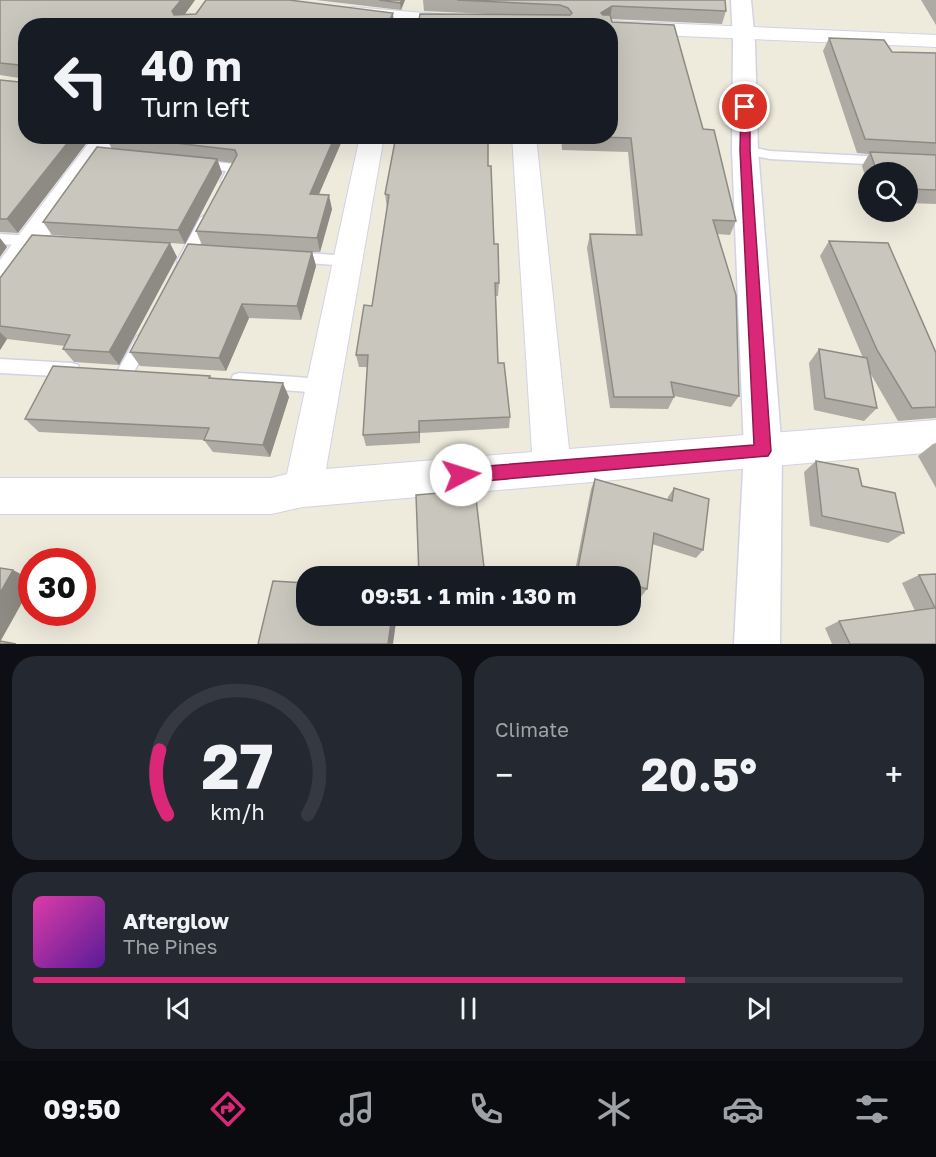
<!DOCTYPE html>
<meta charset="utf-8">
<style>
:root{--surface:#171b24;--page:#242831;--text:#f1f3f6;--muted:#9ea1a6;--line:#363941;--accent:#db2777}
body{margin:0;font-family:"Golos Text",sans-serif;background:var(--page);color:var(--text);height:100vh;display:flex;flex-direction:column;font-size:22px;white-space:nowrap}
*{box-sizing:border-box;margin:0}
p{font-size:20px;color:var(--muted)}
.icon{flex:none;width:33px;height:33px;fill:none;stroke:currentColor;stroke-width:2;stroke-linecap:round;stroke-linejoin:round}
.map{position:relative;height:644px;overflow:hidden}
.details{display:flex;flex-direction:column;gap:12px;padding:12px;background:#0d0f14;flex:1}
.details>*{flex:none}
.hud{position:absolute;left:18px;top:18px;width:600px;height:126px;border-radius:24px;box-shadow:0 6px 24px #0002;background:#171b24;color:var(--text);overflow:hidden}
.tools{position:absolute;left:858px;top:162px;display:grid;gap:12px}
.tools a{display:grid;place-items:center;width:60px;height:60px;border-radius:50%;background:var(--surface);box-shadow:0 6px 24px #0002;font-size:30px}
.speed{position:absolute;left:18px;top:548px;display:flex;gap:12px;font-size:30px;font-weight:700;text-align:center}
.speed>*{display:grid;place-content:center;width:78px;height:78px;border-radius:50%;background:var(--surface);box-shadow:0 6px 24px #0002;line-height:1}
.speed .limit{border:9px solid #d22;background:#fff;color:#111}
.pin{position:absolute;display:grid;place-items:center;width:51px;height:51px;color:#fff;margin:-26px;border:3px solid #fff;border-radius:50%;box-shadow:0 2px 6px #0007}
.me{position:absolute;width:66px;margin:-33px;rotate:85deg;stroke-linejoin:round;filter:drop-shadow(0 0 4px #0008)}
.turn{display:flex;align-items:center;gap:21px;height:126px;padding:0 24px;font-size:27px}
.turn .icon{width:78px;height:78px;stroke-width:2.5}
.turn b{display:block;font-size:42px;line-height:51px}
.big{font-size:45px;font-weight:700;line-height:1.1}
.details .widget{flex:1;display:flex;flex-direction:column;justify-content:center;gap:9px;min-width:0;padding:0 21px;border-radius:24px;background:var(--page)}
.details .dial{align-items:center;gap:0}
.dial svg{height:156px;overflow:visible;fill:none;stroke:var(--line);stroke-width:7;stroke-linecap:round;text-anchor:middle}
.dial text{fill:var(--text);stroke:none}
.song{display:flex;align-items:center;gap:18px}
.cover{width:72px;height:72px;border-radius:9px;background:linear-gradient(135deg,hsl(320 70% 55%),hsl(270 70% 35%))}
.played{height:6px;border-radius:3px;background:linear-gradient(90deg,var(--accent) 75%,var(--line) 75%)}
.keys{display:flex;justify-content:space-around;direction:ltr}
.heat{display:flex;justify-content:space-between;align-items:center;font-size:33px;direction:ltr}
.details .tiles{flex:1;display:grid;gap:12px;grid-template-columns:1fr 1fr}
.widget:last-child{grid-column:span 2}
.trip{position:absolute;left:296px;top:566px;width:345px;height:60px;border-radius:24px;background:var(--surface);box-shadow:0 6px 24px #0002;font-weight:700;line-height:60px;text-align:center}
.menu{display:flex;height:96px;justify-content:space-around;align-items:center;background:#090b0e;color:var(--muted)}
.menu .icon{width:42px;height:42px}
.menu .on{color:var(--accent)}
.menu b{font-size:27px;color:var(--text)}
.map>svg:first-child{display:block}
</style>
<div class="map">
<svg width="936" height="644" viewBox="0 0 936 644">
<rect width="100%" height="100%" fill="#eeebdd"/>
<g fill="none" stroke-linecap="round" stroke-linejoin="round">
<defs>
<g id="service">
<path d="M745 146 770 151 885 157 891 161 885 165 770 159 741 153 739 150Z"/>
<path d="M199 160 234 164 240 168 231 184 227 185 221 181 226 171 195 167 193 164Z"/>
<path d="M207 214 214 218 191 261 189 265H179L177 261 200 218Z"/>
<path d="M0 234 33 236 40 241 33 246 0 244Z"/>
<path d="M294 252 348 256 355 261 348 266 294 262 287 257Z"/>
<path d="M142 334 147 336 150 340 131 378 125 380 119 378 117 373 119 368 137 336Z"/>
<path d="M0 359 72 363 78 365 80 370 78 375 72 377 0 373Z"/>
<path d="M239 373 323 379 329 381 331 386 329 391 323 393 239 387 233 385 231 380 233 375Z"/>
</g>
<g id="minor">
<path d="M352 7 461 16 468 18 471 22 468 26H432L345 17 342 13 345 9Z"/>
<path d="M610 21 936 35V47L610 33V26H601Z"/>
<path d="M94 136H119L11 290 0 293V260Z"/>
<path d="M360 136H384L326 469 532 452 512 136H536L569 449 936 420V452L303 507 271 514H0V478H271L287 474Z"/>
</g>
<path id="tertiary" d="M731 0H751L755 42 758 150 782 451 780 644H734L744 451 732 150 733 42Z"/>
</defs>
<use href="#service" stroke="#d3d2e5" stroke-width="3"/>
<use href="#minor" stroke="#d3d2e5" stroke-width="2"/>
<use href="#tertiary" stroke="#d3d2e5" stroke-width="3"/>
<use href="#service" fill="#fff" fill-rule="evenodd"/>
<use href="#minor" fill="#fff" fill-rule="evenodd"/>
<use href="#tertiary" fill="#fff" fill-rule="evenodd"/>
</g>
<g fill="#adaba3">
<path d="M0 0H195L185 14 393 13 26 26 18 233 0 232V80L19 82V78L0 75Z"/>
<path d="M316 0H405L401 10Z"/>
<path d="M423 0H725L726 11 722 24 611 19 612 22 703 129 736 221 730 235 717 234 739 396 731 407 674 396V397L668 409 610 408 587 248 590 234 636 235 628 152 562 150 561 136H610L489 14 424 11Z"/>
<path d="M921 0H936V25Z"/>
<path d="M829 38 892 52 936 53V204L908 203V172H868V186L862 166 869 154 857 153 823 51Z"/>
<path d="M105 136H344L319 194 332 209 320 252H312L316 266 301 320 249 318 226 371 140 366 130 352 202 245 196 231 233 163 218 161 222 173 185 244 52 235 43 222 112 149Z"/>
<path d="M488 166 494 244 499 283 498 296H496L498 363 510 417 509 428 420 433V443L366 446 363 435 367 367H359L356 355 372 306 387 208 385 194Z"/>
<path d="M829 241 936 353V418L898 421 869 371 877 408 864 421 814 410 809 363 819 349 863 358 820 256Z"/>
<path d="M177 257 119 365 74 362 63 349 65 346 7 339 0 350V278Z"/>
<path d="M210 376 212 378 289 397 270 457 213 452 204 440 39 432 25 419Z"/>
<path d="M936 443V488L918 456 933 444Z"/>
<path d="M816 461 862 486 904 533 888 543 810 526 804 472Z"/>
<path d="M595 479 667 500 668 497 674 488 703 550 696 558 652 544 647 589 641 597 630 594V576H574L591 489Z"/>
<path d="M936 574V644H832L825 628 839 621 915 611 902 583 919 575Z"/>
</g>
<g fill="#8d8b84">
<path d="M181 0H195L177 25 172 11Z"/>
<path d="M402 0H405L401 10 400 3Z"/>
<path d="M612 6 610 19 599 26 601 13Z"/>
<path d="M393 13 394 26H387Z"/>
<path d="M73 136H92L18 233 7 219Z"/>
<path d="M335 136H344L313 208 310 194Z"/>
<path d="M217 159 222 173 185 244 178 230Z"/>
<path d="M329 195 332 209 320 252 317 238Z"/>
<path d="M0 238 7 247 0 257Z"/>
<path d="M170 243 177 257 119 365 109 352Z"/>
<path d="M312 252 316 266 301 320 297 306Z"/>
<path d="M242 304 249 318 226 371 219 358Z"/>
<path d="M0 332 7 339 0 350Z"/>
<path d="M283 383 289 397 270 457 263 445Z"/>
<path d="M419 421 420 433V443L419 432Z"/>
<path d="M13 570 32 580V585L0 642V593Z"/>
<path d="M392 615H397L393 644H388Z"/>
</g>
<g fill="#c9c7bd" stroke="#8d8b84" stroke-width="1.5">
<path d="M0 0H181L172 11 174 15 196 14 206 0H289L393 13 387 26H26V136H73L7 219H0V80L19 82V65L0 63Z"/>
<path d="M379 0H402L400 3Z"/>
<path d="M457 0H725L726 11 612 6 601 13 603 15H610L612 22 674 25 703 129 714 130 736 221 713 220 736 295 739 396 671 382 674 397H614L590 234 642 235 631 138 564 136H610V26H418L420 14 570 15 572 13 568 8 560 5Z"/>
<path d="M829 38 884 40 892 52 936 53V143L865 139Z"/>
<path d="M115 136H335L310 194 329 195 317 238 196 231 237 155 235 150Z"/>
<path d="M396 136H488V166H491L494 244H498L499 283H495L498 363H504L510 417 419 421V432L363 435 368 355H356L364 305 372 306 389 195 385 194Z"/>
<path d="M97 147 217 159 178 230 43 222Z"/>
<path d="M870 152 936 155V190L908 189V172H877Z"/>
<path d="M32 235 170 243 109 352 63 349 70 335 0 326V278Z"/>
<path d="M829 241 888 243 936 353V407L912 408 877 350Z"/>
<path d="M188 244 312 252 297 306 242 304 219 358 130 352Z"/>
<path d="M819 349 867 358 877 408 825 398Z"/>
<path d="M53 366 210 376 209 378 283 383 263 445 204 440 209 428 25 419Z"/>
<path d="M816 461 858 469 862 486 895 493 904 533 822 516Z"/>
<path d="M595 479 672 501 674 488 709 499 703 550 654 533 647 589 630 584V576H603L578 568Z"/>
<path d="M475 490 485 576H419L416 495Z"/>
<path d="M0 568 13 570 0 593Z"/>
<path d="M936 574V644H850L839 621 935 608 919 575Z"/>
<path d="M273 581 306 583V615H392L388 644H258Z"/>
<path d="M0 641 16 644H0Z"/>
</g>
<path fill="#db2777" stroke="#8e194d" stroke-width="1.5" d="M741 105 750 107V150L771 451 768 456 461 483 455 481 453 475 455 470 461 468 754 445 740 150Z"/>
</svg>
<div class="tools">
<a><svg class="icon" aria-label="search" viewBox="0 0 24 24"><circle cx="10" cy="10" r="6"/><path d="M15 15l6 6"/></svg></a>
</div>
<div class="speed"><div class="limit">30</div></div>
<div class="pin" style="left:745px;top:107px;background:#d93025"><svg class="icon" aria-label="arrive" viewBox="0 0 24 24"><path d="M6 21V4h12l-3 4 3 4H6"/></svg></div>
<svg class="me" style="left:461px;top:475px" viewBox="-20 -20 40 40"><circle r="19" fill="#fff"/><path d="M0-13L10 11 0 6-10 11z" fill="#db2777"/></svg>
<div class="trip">09:51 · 1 min · 130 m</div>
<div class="hud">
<div class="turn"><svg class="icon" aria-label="left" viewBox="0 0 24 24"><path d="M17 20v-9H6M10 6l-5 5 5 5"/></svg><div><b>40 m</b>Turn left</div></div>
</div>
</div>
<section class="details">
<div class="tiles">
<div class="widget dial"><svg viewBox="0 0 100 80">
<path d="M14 69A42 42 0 1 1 86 69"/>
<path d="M14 69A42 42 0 0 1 10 36" stroke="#db2777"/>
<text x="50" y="56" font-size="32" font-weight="700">27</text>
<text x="50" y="72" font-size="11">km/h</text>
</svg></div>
<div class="widget"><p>Climate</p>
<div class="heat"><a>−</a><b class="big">20.5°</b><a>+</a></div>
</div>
<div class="widget">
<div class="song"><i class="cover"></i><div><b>Afterglow</b><p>The Pines</p></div></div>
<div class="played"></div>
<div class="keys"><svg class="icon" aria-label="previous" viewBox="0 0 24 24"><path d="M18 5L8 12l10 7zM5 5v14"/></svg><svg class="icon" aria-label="pause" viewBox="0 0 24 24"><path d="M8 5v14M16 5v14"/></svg><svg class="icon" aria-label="next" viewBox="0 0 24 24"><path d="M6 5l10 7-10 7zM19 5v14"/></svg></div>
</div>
</div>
</section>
<nav class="menu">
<b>09:50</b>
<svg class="icon on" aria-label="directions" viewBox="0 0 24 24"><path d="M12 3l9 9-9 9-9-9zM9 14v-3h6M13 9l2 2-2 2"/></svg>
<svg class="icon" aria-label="music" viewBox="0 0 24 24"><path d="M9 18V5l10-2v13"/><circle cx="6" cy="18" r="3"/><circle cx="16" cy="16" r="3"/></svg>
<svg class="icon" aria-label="phone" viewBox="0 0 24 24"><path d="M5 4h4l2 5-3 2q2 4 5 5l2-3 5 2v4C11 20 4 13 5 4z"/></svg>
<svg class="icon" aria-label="climate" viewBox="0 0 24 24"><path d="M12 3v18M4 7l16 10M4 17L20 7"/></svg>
<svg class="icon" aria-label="car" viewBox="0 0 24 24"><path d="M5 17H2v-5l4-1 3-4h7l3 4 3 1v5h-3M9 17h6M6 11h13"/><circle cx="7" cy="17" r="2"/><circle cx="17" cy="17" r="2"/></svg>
<svg class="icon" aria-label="filters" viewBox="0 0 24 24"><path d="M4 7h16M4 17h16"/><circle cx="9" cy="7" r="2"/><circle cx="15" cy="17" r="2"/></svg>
</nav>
